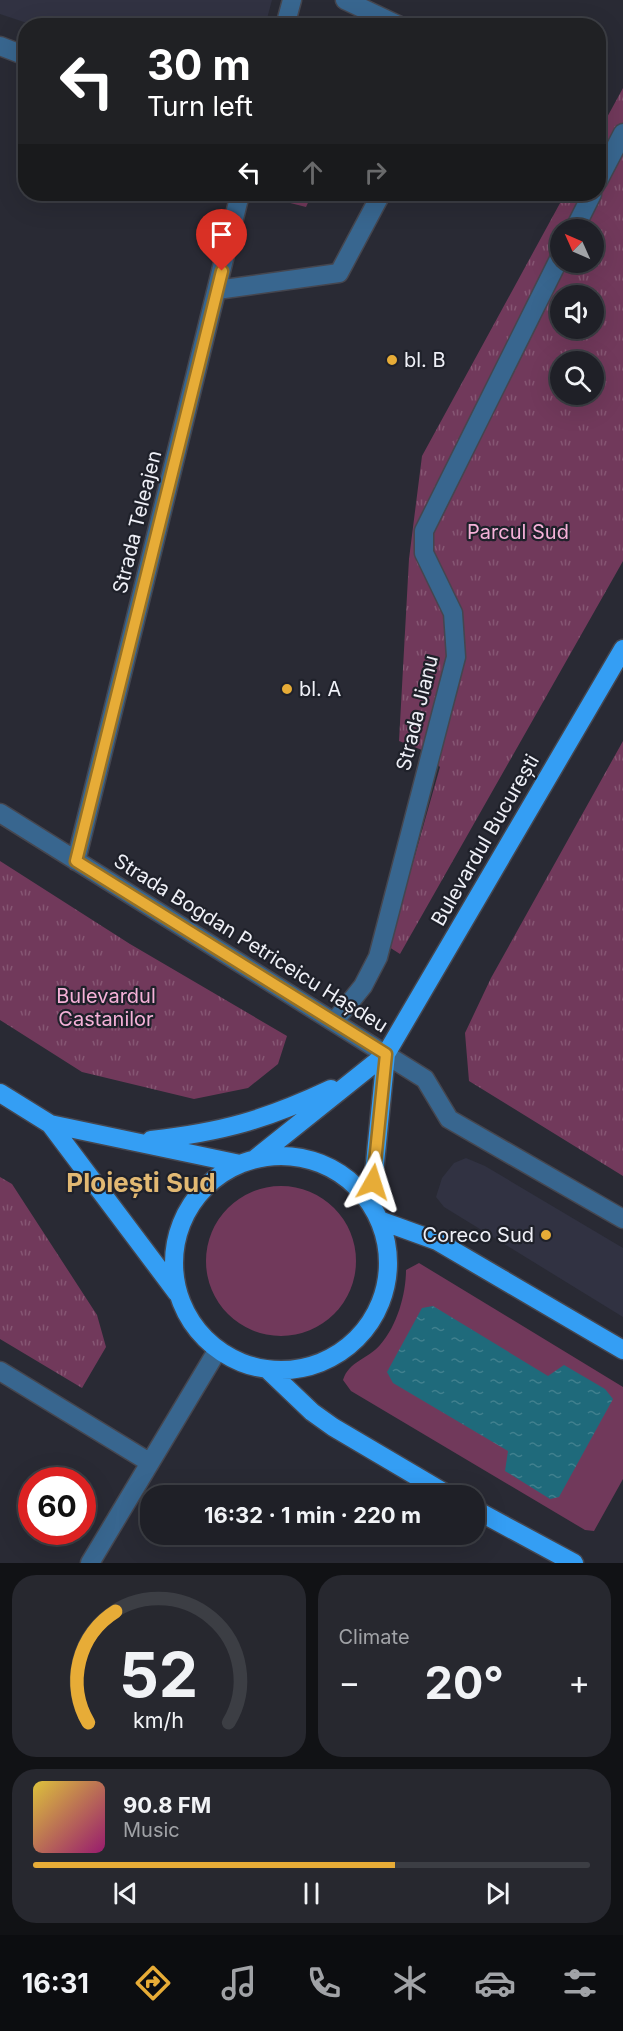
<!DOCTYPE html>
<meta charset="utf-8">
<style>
:root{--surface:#1f2027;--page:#27282f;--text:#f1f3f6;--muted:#a1a3a7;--line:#3c3e44;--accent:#e7ac37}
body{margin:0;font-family:Inter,sans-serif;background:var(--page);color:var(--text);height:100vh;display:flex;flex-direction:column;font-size:22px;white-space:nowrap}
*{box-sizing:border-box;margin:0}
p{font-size:20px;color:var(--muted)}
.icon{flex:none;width:33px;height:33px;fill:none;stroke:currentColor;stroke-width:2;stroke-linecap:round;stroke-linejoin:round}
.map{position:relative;height:1563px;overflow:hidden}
.side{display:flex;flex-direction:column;gap:12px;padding:12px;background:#111215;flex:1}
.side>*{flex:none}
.hud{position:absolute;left:18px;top:18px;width:588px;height:183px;border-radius:24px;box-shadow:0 6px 24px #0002,0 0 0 2px var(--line);background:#202124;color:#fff;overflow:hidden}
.needle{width:39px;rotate:315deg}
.buttons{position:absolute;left:550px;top:219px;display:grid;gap:12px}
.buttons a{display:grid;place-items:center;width:54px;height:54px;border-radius:50%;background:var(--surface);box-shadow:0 6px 24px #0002,0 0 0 2px var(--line);font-size:30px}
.speed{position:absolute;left:18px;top:1467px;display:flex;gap:12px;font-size:30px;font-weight:700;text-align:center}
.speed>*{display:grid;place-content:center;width:78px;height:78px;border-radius:50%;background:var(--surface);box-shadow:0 6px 24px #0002,0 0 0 2px var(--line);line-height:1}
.speed .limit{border:9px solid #d22;background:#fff;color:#111}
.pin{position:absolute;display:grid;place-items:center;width:51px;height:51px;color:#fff;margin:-62px -26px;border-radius:50% 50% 50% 0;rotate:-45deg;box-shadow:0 0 6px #0007}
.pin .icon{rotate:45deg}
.me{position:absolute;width:66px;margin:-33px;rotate:6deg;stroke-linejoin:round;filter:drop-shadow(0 0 4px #0008)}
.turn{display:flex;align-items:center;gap:21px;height:126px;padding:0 30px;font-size:27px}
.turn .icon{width:78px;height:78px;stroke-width:2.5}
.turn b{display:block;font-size:42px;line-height:51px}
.lanes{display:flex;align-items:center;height:57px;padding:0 30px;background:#0003;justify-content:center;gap:30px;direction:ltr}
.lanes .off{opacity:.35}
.big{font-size:45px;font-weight:700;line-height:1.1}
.side .widget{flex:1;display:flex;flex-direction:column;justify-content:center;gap:9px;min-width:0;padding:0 21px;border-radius:24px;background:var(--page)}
.side .dial{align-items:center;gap:0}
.dial svg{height:156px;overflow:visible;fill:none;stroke:var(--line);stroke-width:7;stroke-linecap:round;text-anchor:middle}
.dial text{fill:var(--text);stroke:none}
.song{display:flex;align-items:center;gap:18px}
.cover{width:72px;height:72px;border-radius:9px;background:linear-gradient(135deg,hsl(50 70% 55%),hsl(320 70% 35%))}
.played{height:6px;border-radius:3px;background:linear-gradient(90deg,var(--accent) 65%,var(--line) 65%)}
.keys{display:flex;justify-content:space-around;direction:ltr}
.heat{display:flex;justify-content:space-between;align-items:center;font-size:33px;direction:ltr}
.side .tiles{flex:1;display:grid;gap:12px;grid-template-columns:1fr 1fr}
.widget:last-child{grid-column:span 2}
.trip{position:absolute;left:140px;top:1485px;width:345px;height:60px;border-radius:24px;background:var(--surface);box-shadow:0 6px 24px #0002,0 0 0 2px var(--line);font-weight:700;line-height:60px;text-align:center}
.tabs{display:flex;height:96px;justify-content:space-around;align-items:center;background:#0c0d10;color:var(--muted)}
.tabs .icon{width:42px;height:42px}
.tabs .active{color:var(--accent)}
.tabs b{font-size:27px;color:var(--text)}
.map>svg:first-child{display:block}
.built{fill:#313242}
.grass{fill:#71395b}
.park{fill:url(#park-tufts);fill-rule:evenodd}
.water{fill:url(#water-ripples)}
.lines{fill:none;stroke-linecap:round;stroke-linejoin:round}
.minor-casing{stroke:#45464f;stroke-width:21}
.major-casing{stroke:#45464f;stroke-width:21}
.minor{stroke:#38668f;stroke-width:18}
.major{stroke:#349ef4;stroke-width:18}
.route-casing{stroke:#967024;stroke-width:15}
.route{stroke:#e7ac37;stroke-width:10}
.poi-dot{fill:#e7ac37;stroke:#1f212a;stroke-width:2}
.labels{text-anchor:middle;stroke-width:4.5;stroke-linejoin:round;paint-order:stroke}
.poi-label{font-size:20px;fill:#eff0f7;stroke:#1f212a;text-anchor:start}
.street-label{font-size:20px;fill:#eff0f7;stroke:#1f212a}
.park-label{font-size:20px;fill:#f5b1d8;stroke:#1f212a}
.district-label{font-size:26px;font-weight:bold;fill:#e2b973;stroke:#1f212a}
</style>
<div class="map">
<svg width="623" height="1563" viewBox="0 0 623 1563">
<defs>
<pattern id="park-tufts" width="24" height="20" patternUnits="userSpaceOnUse" patternTransform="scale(1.5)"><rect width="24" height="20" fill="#71395b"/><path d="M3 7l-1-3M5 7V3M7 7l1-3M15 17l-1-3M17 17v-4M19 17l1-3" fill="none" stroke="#865673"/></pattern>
<pattern id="water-ripples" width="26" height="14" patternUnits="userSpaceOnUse" patternTransform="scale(1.5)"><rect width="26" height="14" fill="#1f6a7b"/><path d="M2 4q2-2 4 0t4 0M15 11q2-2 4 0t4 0" fill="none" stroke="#40808e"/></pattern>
</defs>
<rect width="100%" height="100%" fill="#292a34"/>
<path class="built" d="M0 0H272L265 26 33 25 0 14Z
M466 1158 485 1166 623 1248V1317L444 1207 436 1197 442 1178 454 1163Z"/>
<path class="grass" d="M206 1261a75 75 0 1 1 150 0a75 75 0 1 1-150 0Z
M419 1263 623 1387V1479L594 1531 585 1530 351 1391 343 1380C349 1361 368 1359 380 1345 397 1326 406 1294 406 1270Z"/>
<path class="park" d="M623 88V561L400 954 389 947 440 767 422 750 399 741 409 559 422 456 565 194H598L599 132ZM561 230H594V262H561ZM561 296H594V328H561ZM561 362H594V394H561Z
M255 194H312L306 207Z
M623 741V1176L469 1081 465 1033 491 978Z
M0 861 130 944 287 1036 278 1064 248 1088 194 1099 82 1072 0 1020Z
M0 1177 12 1184 97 1315 106 1347 82 1388 0 1339Z"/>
<path class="water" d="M433 1306 548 1376 564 1365 605 1389 613 1399 559 1497 550 1499 505 1471 508 1451 393 1383 387 1372 422 1308Z"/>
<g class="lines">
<g class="minor-casing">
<path id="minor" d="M345 0 400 26
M285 26 292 0
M0 46 26 56
M598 181 623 133
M574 230 592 194
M217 290 339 273 381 194
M0 813 425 1079 449 1119 623 1219
M76 861 240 194
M334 1022 363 986 378 957 456 657 453 613 424 553V531L561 255
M0 1371 149 1462
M90 1563 217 1351"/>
</g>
<g class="major-casing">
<path id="major" d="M0 1093 50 1124 240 1164
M50 1124 177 1293
M151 1140C222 1132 265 1120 331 1089
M174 1263a107 107 0 1 1 214 0a107 107 0 1 1-214 0Z
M256 1158 386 1054 623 649
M371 1203 386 1054
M379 1220 437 1241 623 1350
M268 1370 312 1412 333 1427 450 1496
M474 1509 574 1563"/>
</g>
<use href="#minor" class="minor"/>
<use href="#major" class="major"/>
</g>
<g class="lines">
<g class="route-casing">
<path id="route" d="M222 271 76 861 386 1054 373 1182"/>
</g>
<use href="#route" class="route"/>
</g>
<g class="poi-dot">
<circle cx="392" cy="360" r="6"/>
<circle cx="287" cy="689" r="6"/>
<circle cx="546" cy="1235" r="6"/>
</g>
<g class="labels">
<g class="poi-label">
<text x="404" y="367">bl. B</text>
<text x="299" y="696">bl. A</text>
<text x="534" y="1242" text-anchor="end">Coreco Sud</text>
</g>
<g class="street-label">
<text transform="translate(137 522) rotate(-76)" y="7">Strada Teleajen</text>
<text transform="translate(417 713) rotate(-76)" y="7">Strada Jianu</text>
<text transform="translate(485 840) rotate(-60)" y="7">Bulevardul București</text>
<text transform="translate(251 943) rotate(32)" y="7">Strada Bogdan Petriceicu Hașdeu</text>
</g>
<g class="park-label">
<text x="518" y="539">Parcul Sud</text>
<text x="106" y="1003">Bulevardul<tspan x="106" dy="23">Castanilor</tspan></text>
</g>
<g class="district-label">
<text x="141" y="1192">Ploiești Sud</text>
</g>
</g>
</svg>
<div class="buttons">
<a><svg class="needle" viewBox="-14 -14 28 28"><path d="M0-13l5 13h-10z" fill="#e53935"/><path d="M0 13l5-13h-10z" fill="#a1a3a7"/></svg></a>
<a><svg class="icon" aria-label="sound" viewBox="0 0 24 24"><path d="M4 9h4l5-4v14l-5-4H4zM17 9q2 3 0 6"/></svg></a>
<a><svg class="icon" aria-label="search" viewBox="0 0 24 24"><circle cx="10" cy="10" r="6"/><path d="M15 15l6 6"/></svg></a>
</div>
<div class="speed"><div class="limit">60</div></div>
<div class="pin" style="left:222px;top:271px;background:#d93025"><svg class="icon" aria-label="arrive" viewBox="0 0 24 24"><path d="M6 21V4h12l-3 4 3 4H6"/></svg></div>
<svg class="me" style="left:373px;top:1182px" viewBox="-20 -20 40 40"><path d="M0-17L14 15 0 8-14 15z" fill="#e7ac37" stroke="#fff" stroke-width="4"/></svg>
<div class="trip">16:32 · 1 min · 220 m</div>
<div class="hud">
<div class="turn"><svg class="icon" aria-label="left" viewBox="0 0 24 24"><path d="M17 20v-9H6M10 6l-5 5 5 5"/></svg><div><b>30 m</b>Turn left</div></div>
<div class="lanes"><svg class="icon" aria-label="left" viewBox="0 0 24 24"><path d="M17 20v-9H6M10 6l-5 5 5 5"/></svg><svg class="icon off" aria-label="ahead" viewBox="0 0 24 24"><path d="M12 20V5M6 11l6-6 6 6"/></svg><svg class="icon off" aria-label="right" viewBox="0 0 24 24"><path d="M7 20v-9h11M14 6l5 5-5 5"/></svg></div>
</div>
</div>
<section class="side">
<div class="tiles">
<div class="widget dial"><svg viewBox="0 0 100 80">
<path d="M14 69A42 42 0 1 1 86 69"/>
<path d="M14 69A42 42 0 0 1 28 12" stroke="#e7ac37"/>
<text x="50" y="56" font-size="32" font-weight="700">52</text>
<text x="50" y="72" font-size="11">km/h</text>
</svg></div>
<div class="widget"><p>Climate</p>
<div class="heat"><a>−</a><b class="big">20°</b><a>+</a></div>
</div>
<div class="widget">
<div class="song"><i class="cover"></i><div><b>90.8 FM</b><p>Music</p></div></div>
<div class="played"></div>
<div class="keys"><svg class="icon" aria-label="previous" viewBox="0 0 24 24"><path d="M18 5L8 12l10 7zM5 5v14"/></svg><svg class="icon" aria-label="pause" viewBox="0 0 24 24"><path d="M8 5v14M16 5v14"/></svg><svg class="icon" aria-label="next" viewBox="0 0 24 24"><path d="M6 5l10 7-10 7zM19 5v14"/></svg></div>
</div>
</div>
</section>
<nav class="tabs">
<b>16:31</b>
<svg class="icon active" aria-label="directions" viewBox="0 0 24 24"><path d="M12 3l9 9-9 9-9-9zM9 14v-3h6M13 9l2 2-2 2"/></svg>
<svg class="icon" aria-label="music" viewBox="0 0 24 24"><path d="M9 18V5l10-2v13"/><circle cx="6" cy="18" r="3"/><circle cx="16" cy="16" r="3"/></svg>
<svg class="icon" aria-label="phone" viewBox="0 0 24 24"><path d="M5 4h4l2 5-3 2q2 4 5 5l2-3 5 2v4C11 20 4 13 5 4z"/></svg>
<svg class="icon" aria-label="climate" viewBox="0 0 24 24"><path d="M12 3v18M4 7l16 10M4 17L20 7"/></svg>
<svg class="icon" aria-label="car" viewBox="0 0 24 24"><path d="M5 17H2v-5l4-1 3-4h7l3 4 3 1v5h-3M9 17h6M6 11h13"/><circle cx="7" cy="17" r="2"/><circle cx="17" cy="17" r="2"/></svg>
<svg class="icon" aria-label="filters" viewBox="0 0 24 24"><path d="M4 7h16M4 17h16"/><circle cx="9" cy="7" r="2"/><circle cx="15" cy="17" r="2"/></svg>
</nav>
